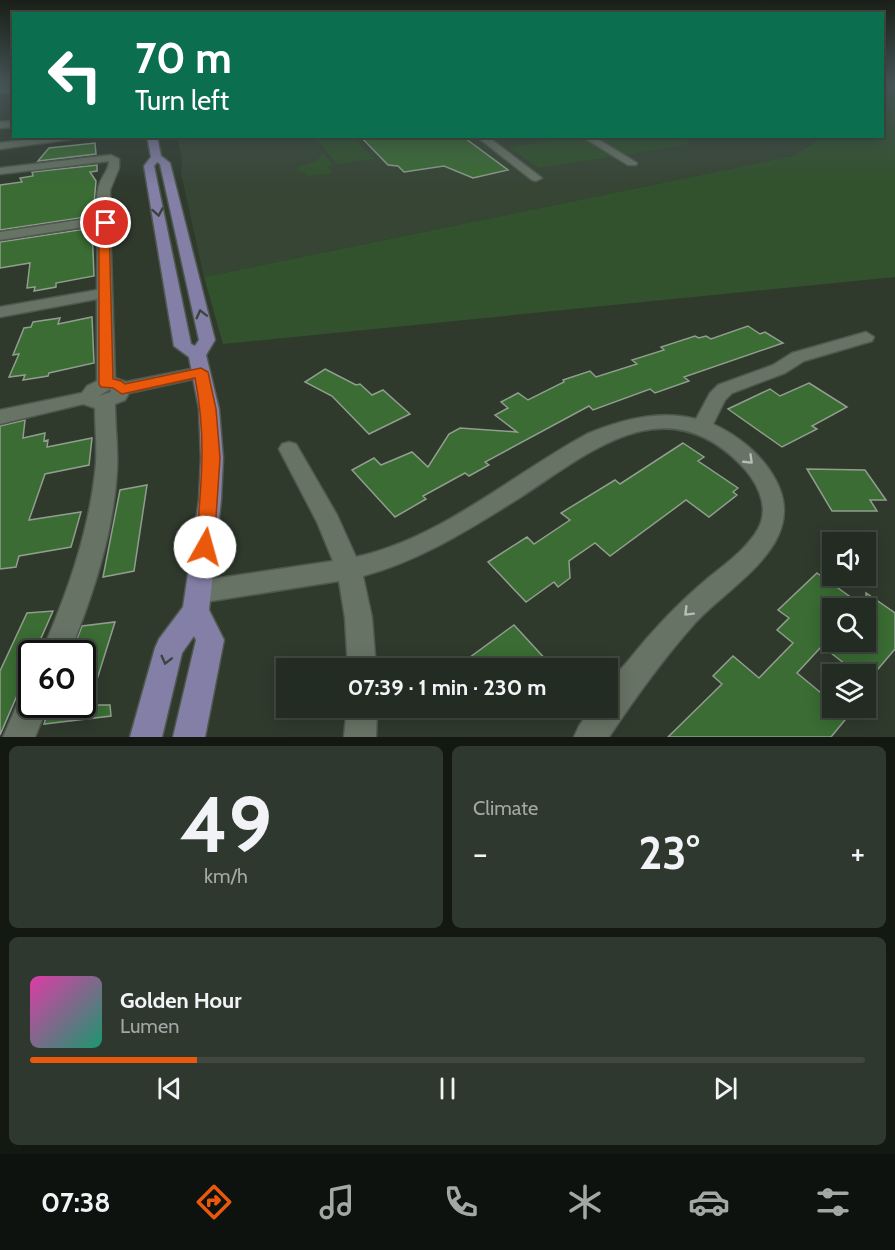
<!DOCTYPE html>
<meta charset="utf-8">
<style>
:root{--surface:#232c22;--page:#2f382f;--text:#f1f3f6;--muted:#a3a7a5;--line:#404840;--accent:#ea580c}
body{margin:0;font-family:Cabin,sans-serif;background:var(--page);color:var(--text);height:100vh;display:flex;flex-direction:column;font-size:22px;white-space:nowrap}
*{box-sizing:border-box;margin:0}
p{font-size:20px;color:var(--muted)}
.icon{flex:none;width:33px;height:33px;fill:none;stroke:currentColor;stroke-width:2;stroke-linecap:round;stroke-linejoin:round}
.map{position:relative;height:737px;overflow:hidden}
.side{display:flex;flex-direction:column;gap:9px;padding:9px;background:#131813;flex:1}
.side>*{flex:none}
.hud{position:absolute;left:12px;top:12px;width:872px;height:126px;border-radius:0px;box-shadow:0 3px 15px #0003,0 0 0 2px var(--line);background:#0b6e4f;color:#fff;overflow:hidden}
.fabs{position:absolute;left:822px;top:532px;display:grid;gap:12px}
.fabs a{display:grid;place-items:center;width:54px;height:54px;border-radius:0px;background:var(--surface);box-shadow:0 3px 15px #0003,0 0 0 2px var(--line);font-size:30px}
.speed{position:absolute;left:18px;top:640px;display:flex;gap:12px;font-size:30px;font-weight:700;text-align:center}
.speed>*{display:grid;place-content:center;width:78px;height:78px;border-radius:50%;background:var(--surface);box-shadow:0 3px 15px #0003,0 0 0 2px var(--line);line-height:1}
.speed .limit{border:3px solid #111;border-radius:9px;background:#fff;color:#111}
.pin{position:absolute;display:grid;place-items:center;width:51px;height:51px;color:#fff;margin:-26px;border:3px solid #fff;border-radius:50%;box-shadow:0 2px 6px #0007}
.me{position:absolute;width:66px;margin:-33px;rotate:7deg;stroke-linejoin:round;filter:drop-shadow(0 0 4px #0008)}
.turn{display:flex;align-items:center;gap:21px;height:126px;padding:0 24px;font-size:27px}
.turn .icon{width:78px;height:78px;stroke-width:2.5}
.turn b{display:block;font-size:42px;line-height:51px}
.big{font-size:45px;font-weight:700;line-height:1.1}
.side .tile{flex:1;display:flex;flex-direction:column;justify-content:center;gap:9px;min-width:0;padding:0 21px;border-radius:9px;background:var(--page)}
.side .dial{align-items:center;gap:0}
.dial b{font-size:78px;line-height:1}
.song{display:flex;align-items:center;gap:18px}
.cover{width:72px;height:72px;border-radius:9px;background:linear-gradient(135deg,hsl(320 70% 55%),hsl(160 70% 35%))}
.played{height:6px;border-radius:3px;background:linear-gradient(90deg,var(--accent) 20%,var(--line) 20%)}
.keys{display:flex;justify-content:space-around;direction:ltr}
.heat{display:flex;justify-content:space-between;align-items:center;font-size:33px;direction:ltr}
.side .tiles{flex:1;display:grid;gap:9px;grid-template-columns:1fr 1fr}
.tile:last-child{grid-column:span 2}
.trip{position:absolute;left:276px;top:658px;width:342px;height:60px;border-radius:0px;background:var(--surface);box-shadow:0 3px 15px #0003,0 0 0 2px var(--line);font-weight:700;line-height:60px;text-align:center}
.tabs{display:flex;height:96px;justify-content:space-around;align-items:center;background:#0e120e;color:var(--muted)}
.tabs .icon{width:42px;height:42px}
.tabs .active{color:var(--accent)}
.tabs b{font-size:27px;color:var(--text)}
.map>svg:first-child{display:block}
.built{fill:#364534}
.green{fill:#31522c}
.building{fill:#3a6c33;stroke:#919d8f;stroke-width:1.5;fill-rule:evenodd}
.lines{fill:none;stroke-linecap:round;stroke-linejoin:round}
.minor-casing{stroke:#4f584e;stroke-width:3}
.major-casing{stroke:#4f584e;stroke-width:3}
.minor{fill:#677365;fill-rule:evenodd}
.major{fill:#837fa6;fill-rule:evenodd}
.oneway{stroke:#3c443f}
.oneway2{stroke:#b6beb4}
.route{fill:#ea580c;stroke:#983908;stroke-width:1.5}
</style>
<div class="map">
<svg width="895" height="737" viewBox="0 0 895 737">
<rect width="100%" height="100%" fill="#2f3a2d"/>
<path class="built" d="M177 137H822L793 156 204 277 181 173 182 160Z"/>
<path class="green" d="M882 83H895V277L223 344 204 277 793 156 822 137 882 136Z
M317 137H354L375 159 337 164 316 139Z
M580 137 616 156 539 168 508 147Z
M590 137H676L692 144 624 155Z
M323 153 333 165 328 166 332 173 308 176 296 168 317 161Z"/>
<path class="building" d="M360 136H462L508 170 473 178 444 166 404 172 398 166 388 165Z
M95 143 96 154 38 161 49 148Z
M97 165V171L90 172 96 181 93 216 0 230V185L22 182 20 178 33 176 32 172Z
M92 228 94 276 56 283V287L34 291 35 287 27 288 30 263 0 268V242Z
M92 317 94 363 49 373 48 376 23 380 25 375 9 377 19 354 13 355 24 328 31 327 33 322 60 318 58 324Z
M748 326 760 334 765 332 783 343 684 377 689 381 655 393 650 389 593 410 589 406 485 462 489 465 469 476 465 473 423 496 426 499 395 517 352 470 374 458 381 465 412 452 428 467 449 434 460 428 517 432 495 415 508 408 501 402 518 393 528 400 564 382 563 380 590 371 596 377 637 364 632 360 664 350 661 347 695 336 699 338 706 336 711 339Z
M325 369 356 385 360 384 372 395 383 390 410 414 369 434 332 396 305 382Z
M809 383 847 407 812 426 817 429 782 447 728 409 770 389 780 396Z
M25 420 23 438 45 433 44 441 48 440 47 447 92 438 89 465 45 474 29 520 81 512 71 547 19 556 16 567 0 569V426Z
M683 443 704 457 698 461 738 488 733 492 737 495 709 517 686 500 610 556 595 543 569 561 570 578 558 587 554 582 526 602 488 562 527 537 534 544 570 520 561 513 615 480 620 484Z
M807 469 865 470 886 500H870L877 511H832Z
M147 485 134 571 103 577 120 490Z
M817 573 866 608V593L895 613V649L867 682 866 675H859L822 646 797 673 832 702V708H840L849 715 831 737H668L722 684 713 676 733 656 759 678 793 643 777 630 789 618 778 610ZM832 609H866V642H832Z
M53 611 34 654H32V661L0 735V671L27 613Z
M115 622 89 705H110L111 716 44 724 50 705H82V654H71L82 626Z
M514 625 548 662 539 669H478L469 658Z"/>
<g class="lines">
<g class="minor-casing">
<path id="minor" d="M0 89H14V93H0Z
M14 121V127L0 128V122Z
M58 136H93L0 149V143Z
M476 136H487L542 178 536 181 532 180Z
M581 136H593L637 163 636 165H628Z
M111 155 119 159V168L110 190V216L104 220 98 216C97 205 96 195 99 185 102 176 109 170 109 161L0 174V168Z
M92 218 97 219 98 222 97 225 0 240V232Z
M104 220 110 224 115 378 126 382 201 367 207 368 210 372 207 376 129 393 125 400 115 404C115 426 118 447 117 469 114 532 93 595 69 654H41C66 596 88 536 95 473 98 451 95 429 95 408L83 404 0 424V410L82 393 87 386 97 381V299L0 317V307L97 290 98 224ZM110 389 111 392 99 396Z
M866 332 874 337 872 341 804 361 785 373 732 393 725 400 713 424C737 435 761 454 774 477 812 542 732 583 695 623 663 659 635 698 609 737H574L579 726 592 708H608C608 701 606 691 609 686 613 677 622 668 628 661 652 631 677 604 707 579 724 565 747 549 758 529 771 506 756 480 740 464 661 384 585 457 513 502 465 532 418 561 363 576L372 618 376 669H348L345 618 339 581 199 603 190 600 186 592 190 584 199 581 333 561 317 522 279 449 282 444 289 442 296 444 337 515 356 557C442 538 511 475 587 434 620 420 659 409 696 419L710 393 718 385 773 365 792 353Z
M32 691V705H48L35 737H3L22 694Z
M347 708H377L376 737H344Z"/>
</g>
<g class="major-casing">
<path id="major" d="M147 136H157L161 156 170 163 215 340 206 355 219 409 223 458 221 500 209 610 224 640 205 737H173L196 640 194 636 182 653 162 737H130L155 648 159 639 183 607 199 500 201 458 199 409 189 357 174 346 144 166 151 157ZM157 162 160 164 199 340 195 346 191 344 154 166Z"/>
</g>
<use href="#minor" class="minor"/>
<use href="#major" class="major"/>
</g>
<defs><path id="oneway-chevron" d="M-2-3.5L2.5 0L-2 3.5" fill="none" stroke-width="1.6" stroke-linecap="round" stroke-linejoin="round" transform="scale(1.5)"/></defs>
<g class="oneway">
<use href="#oneway-chevron" transform="translate(158 212) rotate(80)"/>
<use href="#oneway-chevron" transform="translate(201 314) rotate(-104)"/>
<use href="#oneway-chevron" transform="translate(166 660) rotate(104)"/>
</g>
<g class="oneway2">
<use href="#oneway-chevron" transform="translate(749 460) rotate(44)"/>
<use href="#oneway-chevron" transform="translate(688 612) rotate(135)"/>
</g>
<linearGradient id="sky" x2="0" y2="1"><stop stop-color="#1a2019"/><stop offset="0.45" stop-color="#475557"/><stop offset="1" stop-color="#475557" stop-opacity="0"/></linearGradient>
<rect width="895" height="186" fill="url(#sky)"/>
<path class="route" d="M106 220 111 223 109 226 113 379 121 381 125 384 201 368 208 372 216 409 220 458 214 547 211 553 205 555 198 553 196 547C201 486 207 439 195 378L122 394 113 388 101 387 99 384V224Z"/>
</svg>
<div class="fabs">
<a><svg class="icon" aria-label="sound" viewBox="0 0 24 24"><path d="M4 9h4l5-4v14l-5-4H4zM17 9q2 3 0 6"/></svg></a>
<a><svg class="icon" aria-label="search" viewBox="0 0 24 24"><circle cx="10" cy="10" r="6"/><path d="M15 15l6 6"/></svg></a>
<a><svg class="icon" aria-label="layers" viewBox="0 0 24 24"><path d="M12 4l9 5-9 5-9-5zM3 14l9 5 9-5"/></svg></a>
</div>
<div class="speed"><div class="limit">60</div></div>
<div class="pin" style="left:106px;top:223px;background:#d93025"><svg class="icon" aria-label="arrive" viewBox="0 0 24 24"><path d="M6 21V4h12l-3 4 3 4H6"/></svg></div>
<svg class="me" style="left:205px;top:547px" viewBox="-20 -20 40 40"><circle r="19" fill="#fff"/><path d="M0-13L10 11 0 6-10 11z" fill="#ea580c"/></svg>
<div class="trip">07:39 · 1 min · 230 m</div>
<div class="hud">
<div class="turn"><svg class="icon" aria-label="left" viewBox="0 0 24 24"><path d="M17 20v-9H6M10 6l-5 5 5 5"/></svg><div><b>70 m</b>Turn left</div></div>
</div>
</div>
<section class="side">
<div class="tiles">
<div class="tile dial"><b>49</b><p>km/h</p></div>
<div class="tile"><p>Climate</p>
<div class="heat"><a>−</a><b class="big">23°</b><a>+</a></div>
</div>
<div class="tile">
<div class="song"><i class="cover"></i><div><b>Golden Hour</b><p>Lumen</p></div></div>
<div class="played"></div>
<div class="keys"><svg class="icon" aria-label="previous" viewBox="0 0 24 24"><path d="M18 5L8 12l10 7zM5 5v14"/></svg><svg class="icon" aria-label="pause" viewBox="0 0 24 24"><path d="M8 5v14M16 5v14"/></svg><svg class="icon" aria-label="next" viewBox="0 0 24 24"><path d="M6 5l10 7-10 7zM19 5v14"/></svg></div>
</div>
</div>
</section>
<nav class="tabs">
<b>07:38</b>
<svg class="icon active" aria-label="directions" viewBox="0 0 24 24"><path d="M12 3l9 9-9 9-9-9zM9 14v-3h6M13 9l2 2-2 2"/></svg>
<svg class="icon" aria-label="music" viewBox="0 0 24 24"><path d="M9 18V5l10-2v13"/><circle cx="6" cy="18" r="3"/><circle cx="16" cy="16" r="3"/></svg>
<svg class="icon" aria-label="phone" viewBox="0 0 24 24"><path d="M5 4h4l2 5-3 2q2 4 5 5l2-3 5 2v4C11 20 4 13 5 4z"/></svg>
<svg class="icon" aria-label="climate" viewBox="0 0 24 24"><path d="M12 3v18M4 7l16 10M4 17L20 7"/></svg>
<svg class="icon" aria-label="car" viewBox="0 0 24 24"><path d="M5 17H2v-5l4-1 3-4h7l3 4 3 1v5h-3M9 17h6M6 11h13"/><circle cx="7" cy="17" r="2"/><circle cx="17" cy="17" r="2"/></svg>
<svg class="icon" aria-label="filters" viewBox="0 0 24 24"><path d="M4 7h16M4 17h16"/><circle cx="9" cy="7" r="2"/><circle cx="15" cy="17" r="2"/></svg>
</nav>
